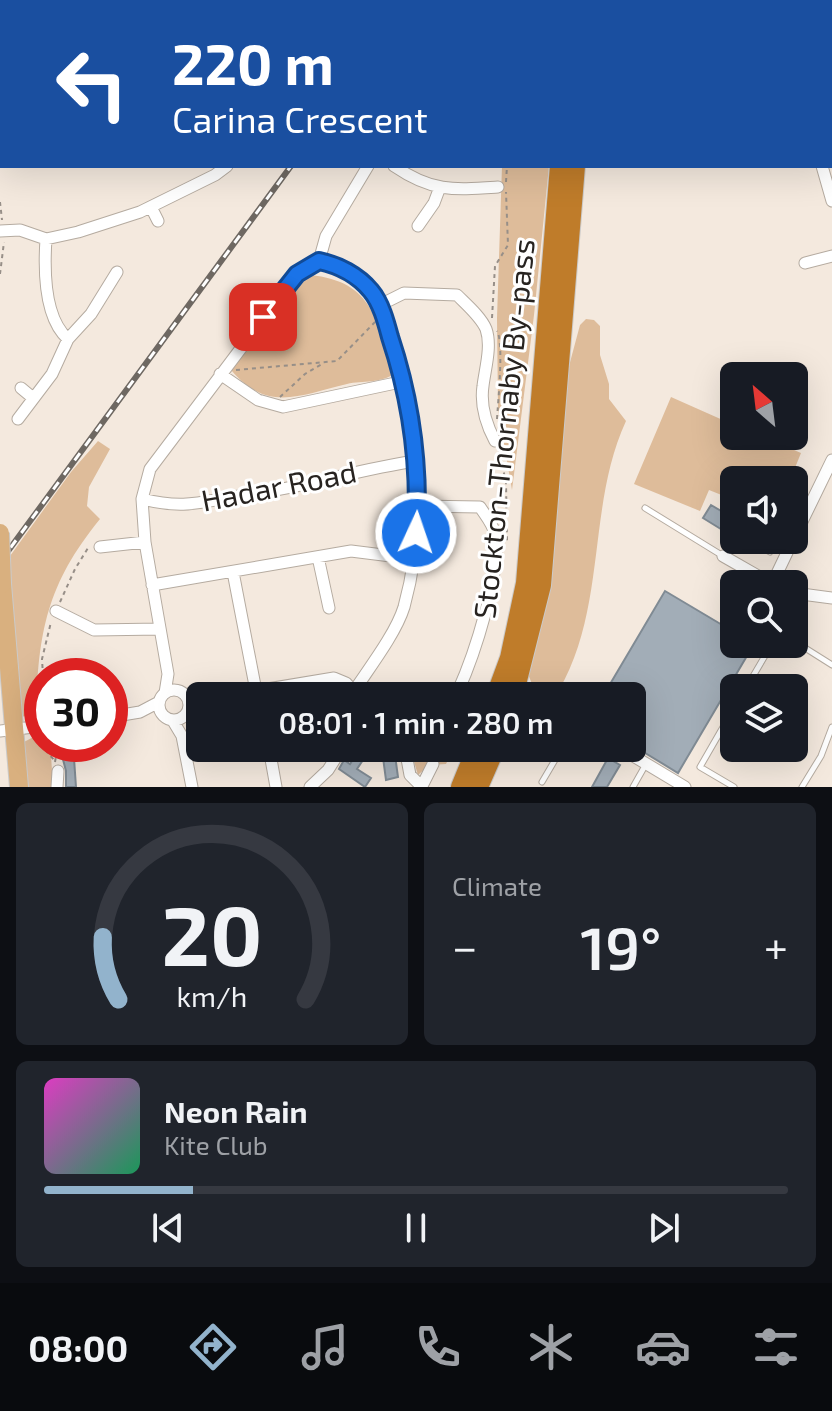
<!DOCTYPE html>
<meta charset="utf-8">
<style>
:root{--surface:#171b24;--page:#20242c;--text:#f1f3f6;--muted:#9ea1a6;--line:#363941;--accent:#92b3cc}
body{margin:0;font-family:"Exo 2",sans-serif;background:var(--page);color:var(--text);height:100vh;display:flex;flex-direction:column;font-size:30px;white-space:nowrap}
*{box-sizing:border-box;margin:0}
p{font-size:26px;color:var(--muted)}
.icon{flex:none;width:44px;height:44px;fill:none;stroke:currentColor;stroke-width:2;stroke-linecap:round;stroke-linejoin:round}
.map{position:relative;height:787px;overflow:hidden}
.drawer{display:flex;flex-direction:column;gap:16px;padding:16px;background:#0d0f14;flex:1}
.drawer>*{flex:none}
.guide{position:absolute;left:0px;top:0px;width:832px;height:168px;box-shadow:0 8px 32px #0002;background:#1a4fa0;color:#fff;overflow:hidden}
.needle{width:52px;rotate:332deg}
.buttons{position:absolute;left:720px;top:362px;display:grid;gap:16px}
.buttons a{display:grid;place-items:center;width:88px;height:88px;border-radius:12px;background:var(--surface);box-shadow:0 8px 32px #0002;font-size:40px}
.speed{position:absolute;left:24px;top:658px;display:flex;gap:16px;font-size:40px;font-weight:700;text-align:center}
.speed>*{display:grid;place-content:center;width:104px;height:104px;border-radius:50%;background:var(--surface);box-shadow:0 8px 32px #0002;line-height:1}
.speed .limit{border:12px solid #d22;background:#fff;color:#111}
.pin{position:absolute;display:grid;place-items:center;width:68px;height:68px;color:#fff;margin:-34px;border-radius:16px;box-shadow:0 4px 12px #0006}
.me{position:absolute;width:88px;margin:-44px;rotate:3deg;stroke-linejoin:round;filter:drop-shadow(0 0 6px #0008)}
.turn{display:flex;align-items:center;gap:28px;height:168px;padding:0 40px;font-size:36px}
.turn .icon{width:104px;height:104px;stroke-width:2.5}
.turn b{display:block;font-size:56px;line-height:68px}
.big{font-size:60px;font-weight:600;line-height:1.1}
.drawer .card{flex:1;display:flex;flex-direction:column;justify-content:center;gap:12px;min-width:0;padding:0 28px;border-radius:12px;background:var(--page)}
.drawer .dial{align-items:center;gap:0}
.dial svg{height:208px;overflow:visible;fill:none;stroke:var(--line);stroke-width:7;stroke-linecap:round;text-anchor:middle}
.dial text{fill:var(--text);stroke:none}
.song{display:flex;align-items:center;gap:24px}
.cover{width:96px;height:96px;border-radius:12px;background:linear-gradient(135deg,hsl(310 70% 55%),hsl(150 70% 35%))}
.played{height:8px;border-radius:4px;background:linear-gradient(90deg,var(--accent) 20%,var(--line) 20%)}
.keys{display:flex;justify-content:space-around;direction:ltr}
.heat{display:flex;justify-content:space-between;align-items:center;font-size:44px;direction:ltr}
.drawer .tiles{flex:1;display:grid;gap:16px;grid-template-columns:1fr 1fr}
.card:last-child{grid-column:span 2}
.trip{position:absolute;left:186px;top:682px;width:460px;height:80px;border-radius:12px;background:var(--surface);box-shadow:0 8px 32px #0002;font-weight:600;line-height:80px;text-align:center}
.tab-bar{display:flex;height:128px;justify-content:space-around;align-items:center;background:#090b0e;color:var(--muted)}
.tab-bar .icon{width:56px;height:56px}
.tab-bar .on{color:var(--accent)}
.tab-bar b{font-size:36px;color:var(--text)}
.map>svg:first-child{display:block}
.green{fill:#debc9a}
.building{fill:#a2adb7;stroke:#808b94;stroke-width:2}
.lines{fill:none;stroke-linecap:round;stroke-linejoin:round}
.lane-casing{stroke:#b5aba0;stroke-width:7}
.street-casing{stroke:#b5aba0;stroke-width:13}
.primary-casing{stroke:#cbcac9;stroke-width:20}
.highway-casing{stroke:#cbcac9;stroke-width:22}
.path{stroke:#978f88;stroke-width:2;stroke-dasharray:4 4;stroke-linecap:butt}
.lane{stroke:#fff;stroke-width:5}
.street{stroke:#fff;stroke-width:11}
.primary{stroke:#d9b07f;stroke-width:18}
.highway{stroke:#bf7c2a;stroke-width:20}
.rail-casing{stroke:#6e6862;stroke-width:6}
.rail{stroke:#fff;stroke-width:3;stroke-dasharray:9;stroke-linecap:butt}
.primary-bridge-casing{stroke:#cbcac9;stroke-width:20;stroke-linecap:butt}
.primary-bridge{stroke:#d9b07f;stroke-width:18}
.route-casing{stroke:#114b97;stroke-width:20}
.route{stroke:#1a73e8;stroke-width:14}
.labels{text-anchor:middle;stroke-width:6;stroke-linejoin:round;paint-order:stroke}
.street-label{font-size:30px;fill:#272320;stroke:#fff}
</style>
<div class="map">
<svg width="832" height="787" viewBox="0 0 832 787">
<rect width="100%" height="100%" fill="#f4e9de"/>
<path class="green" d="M50 0H353L49 2Z
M502 166H549L534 315 512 490 498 409 497 318Z
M297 274C370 277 374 311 395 373 381 384 363 380 347 384 297 396 265 414 227 365Z
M586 319 594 320 600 326V355L609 384V399L626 421C587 505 607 607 559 690H546L532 684 528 674 543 617 554 545 569 366 580 325Z
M671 397 734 425V436H762L801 453 790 480H734V500L709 490 700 511 634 484Z
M98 441 110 449 89 487 87 506 100 519C47 584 38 632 36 714L21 717 16 710 10 556 71 472Z
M39 734 42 744 51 755 53 787H26L24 742Z
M410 748H454L446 764 429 765 418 775Z"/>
<path class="building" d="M711 505 733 518 724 531 703 518Z
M665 591 734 632V644H754L678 773 632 745V696H603Z
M59 744H73L76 787H66V771Z
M361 748H371L357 769 371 778 365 787 339 769 344 760 350 764Z
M394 748 398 777 386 780 382 750Z
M608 758 620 765 607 787H592Z"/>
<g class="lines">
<g class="lane-casing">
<path id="lane" d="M0 119H2
M645 508 723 556 734 538
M749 540 770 552
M794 609 801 597
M794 641 832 665
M746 688 772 644
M734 708 700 767 734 787
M542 782 562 748
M633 787 646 764
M802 787 821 756 832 727"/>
</g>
<g class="street-casing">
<path id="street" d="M485 2 486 0
M665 2V0
M720 2V0
M394 166C432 192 453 190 498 187
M822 166 832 201
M151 207 158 221
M418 226 434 203 440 187
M0 231 20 230 46 239 78 232 140 212 215 175 227 166
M46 239C44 269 44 318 68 339
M319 261C339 265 356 275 370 291 382 304 387 325 392 341 419 426 428 520 404 607 396 633 370 667 354 691
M319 261 326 236 368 166
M805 263 832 256
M378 306 404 293 457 295C467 305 481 317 486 329 492 346 485 369 483 386 480 406 486 424 495 441
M220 374 258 400 283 407 405 381
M21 388 33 398
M18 419 52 374 68 339 91 314 117 272
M142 499C187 510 202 501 246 495 303 488 358 469 416 461
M418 506 480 507C485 515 493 524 495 534 502 571 474 656 458 691
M794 538 832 460
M100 547 145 542
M723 556 772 584
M318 557 329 608
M233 572 257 696
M772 584 793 540
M152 585 351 551 415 559
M794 593 832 598
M56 611 94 630 160 629
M159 705a15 15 0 1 1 30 0a15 15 0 1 1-30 0Z
M165 693 168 674 145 542 142 499 150 469 297 274 319 261
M225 696 334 678 346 683 357 695
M110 717 140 712 159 702
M173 721 182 736 192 787
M0 731 42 726
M269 748 276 787
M405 748 410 775 422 787
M620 748 685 787
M422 786 433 764
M57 787 58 771
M310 787 328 770 342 748"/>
</g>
<g class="primary-casing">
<path id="primary" d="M2 584 19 787"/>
</g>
<g class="highway-casing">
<path id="highway" d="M575 2 576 0
M590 2V0
M496 696 510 658 526 583 560 166
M513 696 541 585 575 166
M461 787 477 748
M478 787 495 748"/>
</g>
<path class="path" d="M511 2V0
M506 182 507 166
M0 202 2 220
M0 274 4 242
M492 318 495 266 508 245 506 192
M236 370 337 361 376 321
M280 397 305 374 322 364
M497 419C498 402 504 342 497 331
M499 449 506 483 507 541
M60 602 75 569 88 548
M43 676 42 659 51 622
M42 714V688
M35 738 54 760
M442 748 443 763
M55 762 58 744"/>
<use href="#lane" class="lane"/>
<use href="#street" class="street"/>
<use href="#primary" class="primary"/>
<use href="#highway" class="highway"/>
<g class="rail-casing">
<path id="rail" d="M398 2 399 0
M0 562 291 166"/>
</g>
<use href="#rail" class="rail"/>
<g class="primary-bridge-casing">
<path id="primary-bridge" d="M0 533 2 584"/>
</g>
<use href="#primary-bridge" class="primary-bridge"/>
</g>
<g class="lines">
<g class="route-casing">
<path id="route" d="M263 317 297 274 319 261C338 265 358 275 371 291 381 303 386 322 390 337 411 400 420 466 416 533"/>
</g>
<use href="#route" class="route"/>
</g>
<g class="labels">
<g class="street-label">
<text transform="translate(505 429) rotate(-84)" y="10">Stockton-Thornaby By-pass</text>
<text transform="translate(279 487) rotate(-11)" y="10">Hadar Road</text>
</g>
</g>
</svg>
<div class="buttons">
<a><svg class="needle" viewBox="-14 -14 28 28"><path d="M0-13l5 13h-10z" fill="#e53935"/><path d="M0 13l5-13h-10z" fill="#9ea1a6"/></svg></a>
<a><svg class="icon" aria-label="sound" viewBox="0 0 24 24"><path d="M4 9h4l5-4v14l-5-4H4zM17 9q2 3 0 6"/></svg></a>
<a><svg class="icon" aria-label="search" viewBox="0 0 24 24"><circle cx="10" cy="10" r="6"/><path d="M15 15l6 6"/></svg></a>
<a><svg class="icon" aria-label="layers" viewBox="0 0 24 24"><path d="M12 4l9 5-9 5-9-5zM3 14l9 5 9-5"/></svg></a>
</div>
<div class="speed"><div class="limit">30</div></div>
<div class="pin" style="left:263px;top:317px;background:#d93025"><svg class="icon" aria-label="arrive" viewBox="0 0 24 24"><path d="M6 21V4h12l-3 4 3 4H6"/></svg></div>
<svg class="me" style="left:416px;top:533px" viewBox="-20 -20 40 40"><circle r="17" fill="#1a73e8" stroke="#fff" stroke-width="3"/><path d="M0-11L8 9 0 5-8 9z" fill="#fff"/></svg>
<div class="trip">08:01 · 1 min · 280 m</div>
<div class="guide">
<div class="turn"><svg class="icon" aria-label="left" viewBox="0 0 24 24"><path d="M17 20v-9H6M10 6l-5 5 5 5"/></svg><div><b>220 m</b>Carina Crescent</div></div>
</div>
</div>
<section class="drawer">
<div class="tiles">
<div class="card dial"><svg viewBox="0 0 100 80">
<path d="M14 69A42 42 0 1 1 86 69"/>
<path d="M14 69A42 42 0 0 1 8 45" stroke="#92b3cc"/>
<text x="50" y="56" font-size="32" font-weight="700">20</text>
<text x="50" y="72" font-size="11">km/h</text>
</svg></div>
<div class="card"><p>Climate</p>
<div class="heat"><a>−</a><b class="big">19°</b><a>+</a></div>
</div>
<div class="card">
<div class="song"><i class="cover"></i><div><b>Neon Rain</b><p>Kite Club</p></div></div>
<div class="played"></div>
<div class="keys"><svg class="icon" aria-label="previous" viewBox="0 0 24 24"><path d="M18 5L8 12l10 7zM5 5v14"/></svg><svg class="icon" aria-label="pause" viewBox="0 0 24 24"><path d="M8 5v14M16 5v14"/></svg><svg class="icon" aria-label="next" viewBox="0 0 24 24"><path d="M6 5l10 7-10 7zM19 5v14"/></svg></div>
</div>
</div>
</section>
<nav class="tab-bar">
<b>08:00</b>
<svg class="icon on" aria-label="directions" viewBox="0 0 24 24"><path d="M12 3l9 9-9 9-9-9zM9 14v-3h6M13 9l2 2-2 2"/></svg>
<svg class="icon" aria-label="music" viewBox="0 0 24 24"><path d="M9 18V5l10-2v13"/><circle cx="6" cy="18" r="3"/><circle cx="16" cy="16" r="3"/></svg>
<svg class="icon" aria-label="phone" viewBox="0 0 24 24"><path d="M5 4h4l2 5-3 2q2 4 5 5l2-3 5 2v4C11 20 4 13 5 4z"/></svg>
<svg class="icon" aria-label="climate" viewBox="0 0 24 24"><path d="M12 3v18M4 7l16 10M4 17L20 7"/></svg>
<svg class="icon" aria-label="car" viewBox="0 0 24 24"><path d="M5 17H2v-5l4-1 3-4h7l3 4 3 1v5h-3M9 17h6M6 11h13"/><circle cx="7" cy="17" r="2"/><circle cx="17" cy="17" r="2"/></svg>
<svg class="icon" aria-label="filters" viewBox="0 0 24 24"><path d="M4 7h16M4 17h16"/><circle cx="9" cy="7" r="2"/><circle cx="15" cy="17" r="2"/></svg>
</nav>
